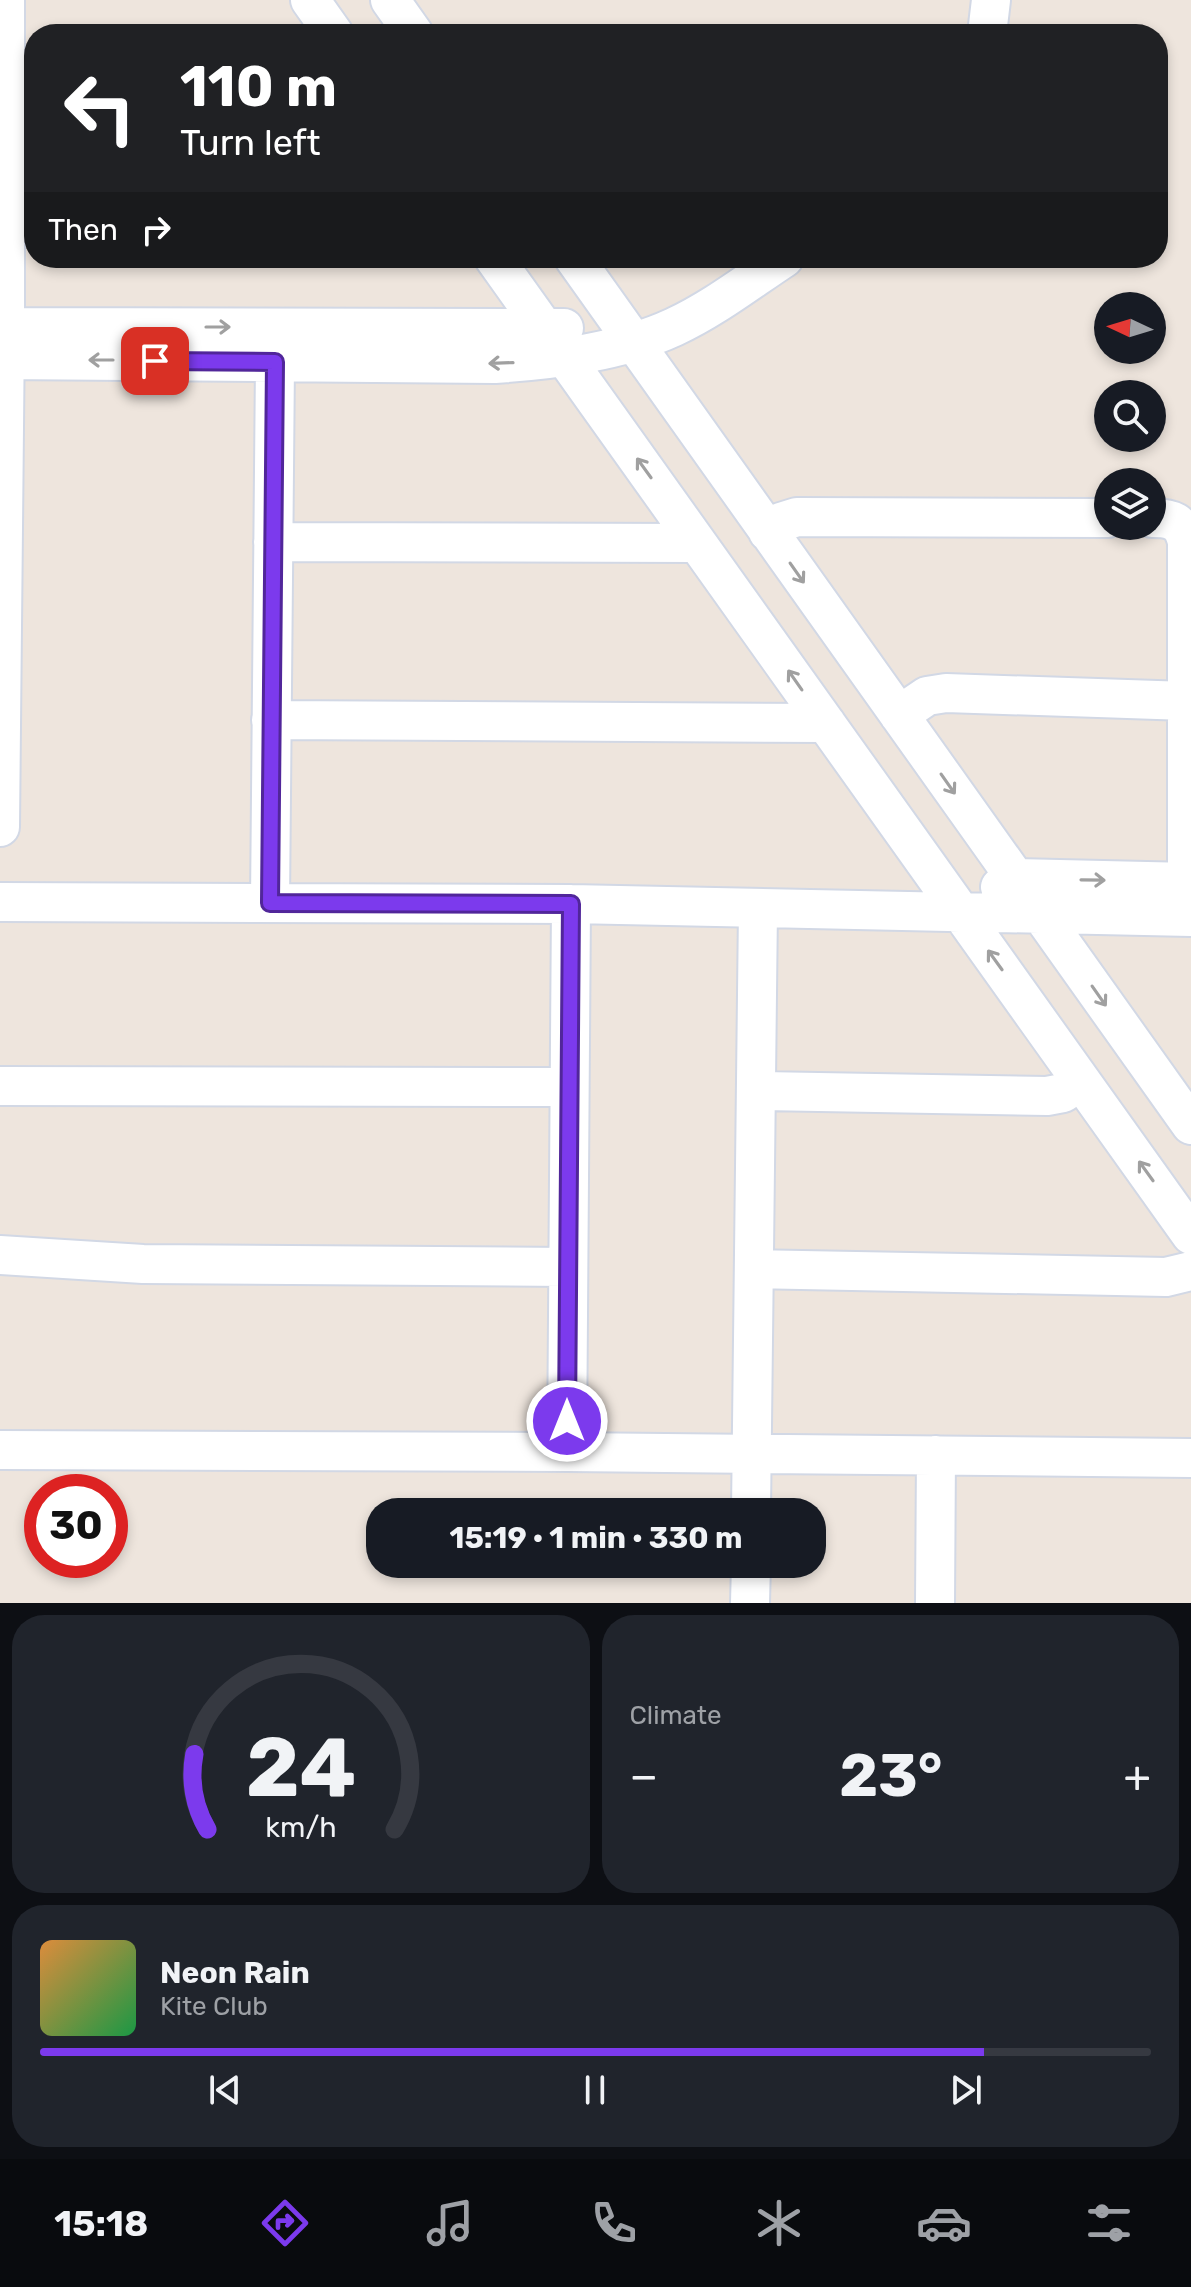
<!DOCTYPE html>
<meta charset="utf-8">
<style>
:root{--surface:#171b24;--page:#20242c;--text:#f1f3f6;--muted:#9ea1a6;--line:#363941;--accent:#7c3aed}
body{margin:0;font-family:Rubik,sans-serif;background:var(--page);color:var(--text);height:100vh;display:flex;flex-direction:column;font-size:30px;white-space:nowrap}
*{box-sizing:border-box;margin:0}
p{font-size:26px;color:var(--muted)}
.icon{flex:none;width:44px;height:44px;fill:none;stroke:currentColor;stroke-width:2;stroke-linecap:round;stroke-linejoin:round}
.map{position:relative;height:1603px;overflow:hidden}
.sheet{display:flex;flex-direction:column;gap:12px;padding:12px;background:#0d0f14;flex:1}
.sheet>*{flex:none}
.top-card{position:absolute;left:24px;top:24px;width:1144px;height:244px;border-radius:32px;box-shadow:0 4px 12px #0003;background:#202124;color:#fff;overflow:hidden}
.needle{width:52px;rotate:274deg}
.buttons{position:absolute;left:1094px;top:292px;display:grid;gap:16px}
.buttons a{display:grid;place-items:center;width:72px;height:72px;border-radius:50%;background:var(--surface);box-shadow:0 4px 12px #0003;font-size:40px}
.speed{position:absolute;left:24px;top:1474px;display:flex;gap:16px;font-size:40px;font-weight:700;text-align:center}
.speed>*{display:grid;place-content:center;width:104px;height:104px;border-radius:50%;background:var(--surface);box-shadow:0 4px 12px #0003;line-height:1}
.speed .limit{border:12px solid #d22;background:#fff;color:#111}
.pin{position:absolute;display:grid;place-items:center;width:68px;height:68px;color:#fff;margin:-34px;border-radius:16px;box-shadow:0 4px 12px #0006}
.me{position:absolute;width:88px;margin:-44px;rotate:0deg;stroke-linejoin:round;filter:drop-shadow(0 0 6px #0008)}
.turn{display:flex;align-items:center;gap:28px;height:168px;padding:0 24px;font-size:36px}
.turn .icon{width:104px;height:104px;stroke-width:2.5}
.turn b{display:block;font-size:56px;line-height:68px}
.then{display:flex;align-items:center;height:76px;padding:0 24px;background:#0003;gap:16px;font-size:30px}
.big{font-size:60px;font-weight:700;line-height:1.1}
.sheet .tile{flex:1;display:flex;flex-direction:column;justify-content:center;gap:12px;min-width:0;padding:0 28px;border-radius:32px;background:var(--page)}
.sheet .dial{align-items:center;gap:0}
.dial svg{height:208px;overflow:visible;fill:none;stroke:var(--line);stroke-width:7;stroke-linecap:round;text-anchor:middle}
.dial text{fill:var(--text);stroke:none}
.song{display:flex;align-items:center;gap:24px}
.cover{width:96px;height:96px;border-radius:12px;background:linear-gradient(135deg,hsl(30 70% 55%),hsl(140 70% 35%))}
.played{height:8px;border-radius:4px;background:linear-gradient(90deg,var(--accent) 85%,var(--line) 85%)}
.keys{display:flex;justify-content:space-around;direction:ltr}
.heat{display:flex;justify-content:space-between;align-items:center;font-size:44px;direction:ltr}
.sheet .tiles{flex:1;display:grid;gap:12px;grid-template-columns:1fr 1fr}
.tile:last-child{grid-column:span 2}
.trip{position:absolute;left:366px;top:1498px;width:460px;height:80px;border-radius:32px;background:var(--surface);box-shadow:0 4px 12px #0003;font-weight:700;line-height:80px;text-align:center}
.tab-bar{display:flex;height:128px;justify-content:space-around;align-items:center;background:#090b0e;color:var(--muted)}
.tab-bar .icon{width:56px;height:56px}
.tab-bar .on{color:var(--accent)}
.tab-bar b{font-size:36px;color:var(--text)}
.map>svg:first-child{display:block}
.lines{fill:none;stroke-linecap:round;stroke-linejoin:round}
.minor-casing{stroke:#d2d8e5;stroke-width:42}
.minor{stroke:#fff;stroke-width:38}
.oneway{stroke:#a0a0a0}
.route-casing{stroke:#51269a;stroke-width:20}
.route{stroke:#7c3aed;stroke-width:14}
</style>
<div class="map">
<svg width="1191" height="1603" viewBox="0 0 1191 1603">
<rect width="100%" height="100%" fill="#eee5dd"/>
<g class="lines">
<g class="minor-casing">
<path id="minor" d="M310 0 334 34
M390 0 414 34
M987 34 991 0
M494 258 1191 1235
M574 258 1191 1125
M0 327 564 328
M0 360 495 364C554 360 620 352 674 327 713 309 749 281 784 258
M1152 518C1172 518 1182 521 1187 542V882
M768 532 781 522 797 517 1108 518
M273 542 697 543
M899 715 927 696 946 693 1187 701
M271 720 826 723
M0 827 5 328V0
M1000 887 1015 878 1191 882
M0 902 571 904 1191 917
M270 903 275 362
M0 1086 569 1087
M756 1091 1047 1096 1063 1093 1081 1081
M0 1255 143 1264 568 1267
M754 1269 1166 1277 1191 1271
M0 1450 567 1452 1191 1458
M567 1452 571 904
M751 1512 758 908
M750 1603 751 1564
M935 1603 936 1455"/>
</g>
<use href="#minor" class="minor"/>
</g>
<defs><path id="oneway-shaft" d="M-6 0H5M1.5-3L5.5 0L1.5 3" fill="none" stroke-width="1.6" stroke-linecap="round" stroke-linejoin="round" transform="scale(2)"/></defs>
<g class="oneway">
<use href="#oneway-shaft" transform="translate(218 327)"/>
<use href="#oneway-shaft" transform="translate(101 360) rotate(-180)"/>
<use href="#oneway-shaft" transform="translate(501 363) rotate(178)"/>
<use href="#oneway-shaft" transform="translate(644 468) rotate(-126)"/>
<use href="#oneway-shaft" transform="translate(797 573) rotate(55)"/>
<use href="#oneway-shaft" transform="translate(795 680) rotate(-125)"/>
<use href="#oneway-shaft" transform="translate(948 784) rotate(55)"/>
<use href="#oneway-shaft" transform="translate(1093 880) rotate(1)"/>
<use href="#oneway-shaft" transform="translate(995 960) rotate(-126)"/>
<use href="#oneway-shaft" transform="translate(1099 996) rotate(55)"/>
<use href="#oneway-shaft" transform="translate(1146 1171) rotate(-126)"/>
</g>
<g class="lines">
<g class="route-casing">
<path id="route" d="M155 361 275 362 270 903 571 904 567 1421"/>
</g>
<use href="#route" class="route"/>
</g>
</svg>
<div class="buttons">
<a><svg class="needle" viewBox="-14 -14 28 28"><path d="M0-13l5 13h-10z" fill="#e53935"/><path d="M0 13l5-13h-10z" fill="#9ea1a6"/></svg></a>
<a><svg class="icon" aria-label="search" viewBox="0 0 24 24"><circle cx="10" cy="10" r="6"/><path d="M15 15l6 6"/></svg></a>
<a><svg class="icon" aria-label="layers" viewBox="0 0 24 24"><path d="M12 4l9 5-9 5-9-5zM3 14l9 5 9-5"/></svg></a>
</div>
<div class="speed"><div class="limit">30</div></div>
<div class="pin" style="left:155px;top:361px;background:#d93025"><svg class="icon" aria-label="arrive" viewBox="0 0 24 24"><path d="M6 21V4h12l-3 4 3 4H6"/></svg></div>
<svg class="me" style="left:567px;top:1421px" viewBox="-20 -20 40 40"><circle r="17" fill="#7c3aed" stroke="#fff" stroke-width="3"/><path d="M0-11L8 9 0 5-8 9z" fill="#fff"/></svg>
<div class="trip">15:19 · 1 min · 330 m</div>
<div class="top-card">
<div class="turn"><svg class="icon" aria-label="left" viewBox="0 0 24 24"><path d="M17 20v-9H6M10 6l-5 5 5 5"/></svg><div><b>110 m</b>Turn left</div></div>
<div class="then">Then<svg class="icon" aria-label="right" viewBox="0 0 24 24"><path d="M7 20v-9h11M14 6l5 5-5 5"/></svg></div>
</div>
</div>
<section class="sheet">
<div class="tiles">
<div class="tile dial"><svg viewBox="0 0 100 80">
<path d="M14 69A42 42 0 1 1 86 69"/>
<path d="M14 69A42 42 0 0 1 9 40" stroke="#7c3aed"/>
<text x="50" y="56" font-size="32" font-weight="700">24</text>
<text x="50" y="72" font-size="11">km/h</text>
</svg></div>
<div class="tile"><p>Climate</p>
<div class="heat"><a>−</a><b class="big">23°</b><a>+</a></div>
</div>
<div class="tile">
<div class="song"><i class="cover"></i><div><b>Neon Rain</b><p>Kite Club</p></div></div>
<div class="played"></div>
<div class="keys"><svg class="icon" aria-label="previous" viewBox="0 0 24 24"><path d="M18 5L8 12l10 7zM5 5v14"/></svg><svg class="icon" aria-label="pause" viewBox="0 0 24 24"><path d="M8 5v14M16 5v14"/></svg><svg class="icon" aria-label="next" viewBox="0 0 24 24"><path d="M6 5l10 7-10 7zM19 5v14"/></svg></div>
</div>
</div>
</section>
<nav class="tab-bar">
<b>15:18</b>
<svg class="icon on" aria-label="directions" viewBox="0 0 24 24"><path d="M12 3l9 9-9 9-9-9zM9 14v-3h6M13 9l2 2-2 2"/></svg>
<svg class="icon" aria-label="music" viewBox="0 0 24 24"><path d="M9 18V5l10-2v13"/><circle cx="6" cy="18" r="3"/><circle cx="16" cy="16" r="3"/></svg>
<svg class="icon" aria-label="phone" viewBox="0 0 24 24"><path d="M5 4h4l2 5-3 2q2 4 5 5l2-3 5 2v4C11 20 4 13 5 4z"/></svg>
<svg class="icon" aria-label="climate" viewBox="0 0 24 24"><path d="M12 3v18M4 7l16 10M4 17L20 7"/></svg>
<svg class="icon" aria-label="car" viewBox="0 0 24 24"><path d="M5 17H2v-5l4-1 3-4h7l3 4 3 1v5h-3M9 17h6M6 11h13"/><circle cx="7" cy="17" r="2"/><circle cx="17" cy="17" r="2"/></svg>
<svg class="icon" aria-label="filters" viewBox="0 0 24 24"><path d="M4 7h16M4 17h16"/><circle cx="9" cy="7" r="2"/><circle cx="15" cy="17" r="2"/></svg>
</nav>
